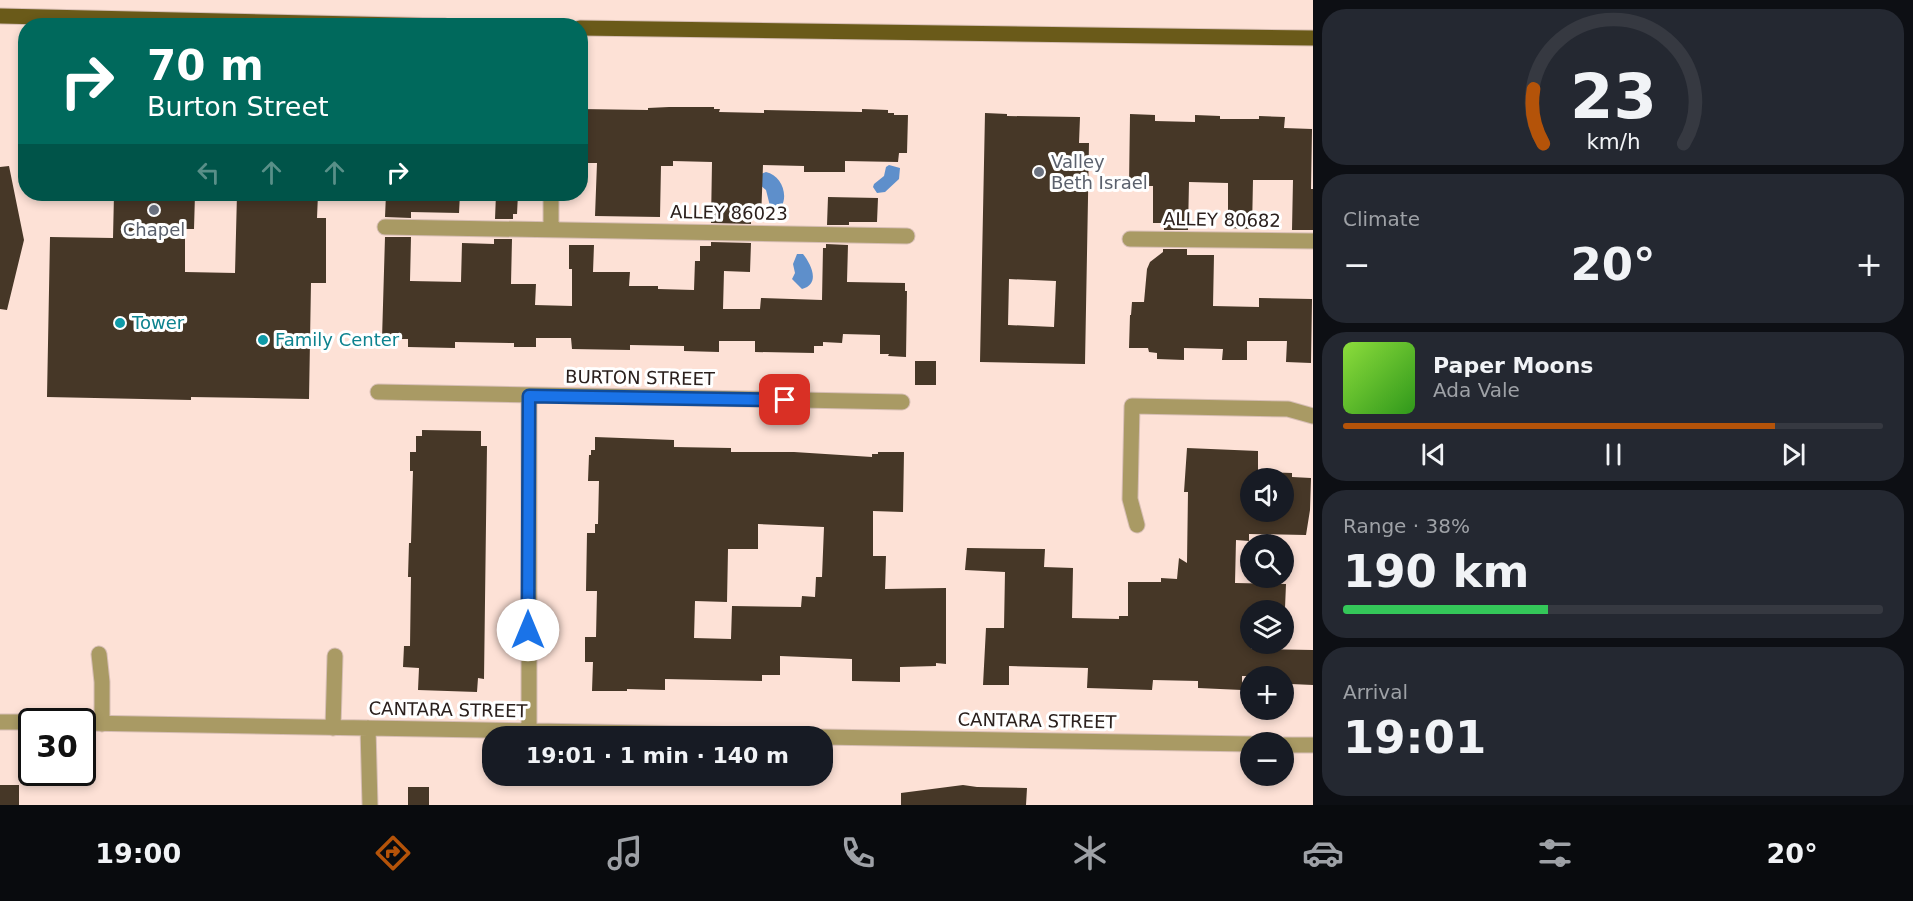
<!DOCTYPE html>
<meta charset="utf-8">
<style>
:root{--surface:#171b24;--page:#242831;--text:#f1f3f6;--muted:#9ea1a6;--line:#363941;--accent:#b45309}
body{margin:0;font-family:"DejaVu Sans",sans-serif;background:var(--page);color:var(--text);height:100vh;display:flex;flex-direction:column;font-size:22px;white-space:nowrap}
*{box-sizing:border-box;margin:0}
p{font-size:20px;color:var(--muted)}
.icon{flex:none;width:33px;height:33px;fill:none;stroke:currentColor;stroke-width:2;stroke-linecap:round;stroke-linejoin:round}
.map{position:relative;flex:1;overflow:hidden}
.drawer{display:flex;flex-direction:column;gap:9px;padding:9px;background:#0d0f14;width:600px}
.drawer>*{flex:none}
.banner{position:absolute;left:18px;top:18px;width:570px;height:183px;border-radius:24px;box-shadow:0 3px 9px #0003;background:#00695c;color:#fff;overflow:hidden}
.controls{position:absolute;left:1240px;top:468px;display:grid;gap:12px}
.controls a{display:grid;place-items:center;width:54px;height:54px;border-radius:50%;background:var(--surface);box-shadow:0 3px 9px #0003;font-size:30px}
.speed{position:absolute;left:18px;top:708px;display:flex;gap:12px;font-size:30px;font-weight:700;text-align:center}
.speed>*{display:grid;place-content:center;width:78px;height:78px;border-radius:50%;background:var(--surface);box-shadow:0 3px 9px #0003;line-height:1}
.speed .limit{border:3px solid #111;border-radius:9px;background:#fff;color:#111}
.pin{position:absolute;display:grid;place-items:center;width:51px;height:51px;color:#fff;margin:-26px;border-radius:12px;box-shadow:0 3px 9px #0006}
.me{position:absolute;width:66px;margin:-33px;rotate:0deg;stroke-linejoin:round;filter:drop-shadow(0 0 4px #0008)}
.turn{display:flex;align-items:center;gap:21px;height:126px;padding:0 30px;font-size:27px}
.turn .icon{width:78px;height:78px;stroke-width:2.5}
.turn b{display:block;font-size:42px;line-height:51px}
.lanes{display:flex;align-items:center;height:57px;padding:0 30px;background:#0003;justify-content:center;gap:30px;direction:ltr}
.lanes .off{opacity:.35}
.big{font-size:45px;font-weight:600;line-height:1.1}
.drawer .card{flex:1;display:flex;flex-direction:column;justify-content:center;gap:9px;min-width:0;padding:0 21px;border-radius:24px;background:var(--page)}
.drawer .dial{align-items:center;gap:0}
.dial svg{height:156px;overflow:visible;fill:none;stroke:var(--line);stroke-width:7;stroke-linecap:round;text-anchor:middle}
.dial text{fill:var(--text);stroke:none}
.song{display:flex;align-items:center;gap:18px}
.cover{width:72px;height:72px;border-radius:9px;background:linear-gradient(135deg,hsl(90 70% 55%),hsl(110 70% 35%))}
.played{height:6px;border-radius:3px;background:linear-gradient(90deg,var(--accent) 80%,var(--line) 80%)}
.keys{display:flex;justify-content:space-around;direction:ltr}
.heat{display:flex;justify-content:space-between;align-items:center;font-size:33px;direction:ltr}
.charge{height:9px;border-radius:4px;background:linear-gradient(90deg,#34c759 38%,var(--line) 0)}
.trip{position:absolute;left:482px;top:726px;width:351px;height:60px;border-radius:24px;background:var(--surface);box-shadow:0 3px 9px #0003;font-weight:600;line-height:60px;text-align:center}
.tab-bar{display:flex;height:96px;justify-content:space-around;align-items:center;background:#090b0e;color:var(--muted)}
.tab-bar .icon{width:42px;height:42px}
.tab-bar .on{color:var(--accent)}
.tab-bar b{font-size:27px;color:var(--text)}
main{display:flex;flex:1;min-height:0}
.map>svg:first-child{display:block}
.water{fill:#5e8fcb}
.building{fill:#463727;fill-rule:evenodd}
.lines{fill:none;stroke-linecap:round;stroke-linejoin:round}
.minor-casing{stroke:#d7beb5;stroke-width:17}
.major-casing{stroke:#d7beb5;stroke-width:17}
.minor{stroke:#a99a64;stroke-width:15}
.major{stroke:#6a5a19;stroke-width:15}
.route-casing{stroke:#114b97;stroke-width:15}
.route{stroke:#1a73e8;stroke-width:10}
.worship-dot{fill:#6b7280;stroke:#fff;stroke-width:2}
.culture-dot{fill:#0f9aa8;stroke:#fff;stroke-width:2}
.labels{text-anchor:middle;stroke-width:6;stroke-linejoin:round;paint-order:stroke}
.worship-label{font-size:18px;fill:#5b616d;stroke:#fff;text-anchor:start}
.street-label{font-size:18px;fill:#2b201d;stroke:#fff}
.culture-label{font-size:18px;fill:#0d838f;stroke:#fff;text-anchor:start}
</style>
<main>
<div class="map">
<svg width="1313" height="805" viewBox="0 0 1313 805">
<rect width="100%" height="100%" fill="#fde1d6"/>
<path class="water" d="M889 165 900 168 899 179 885 192 877 193 873 187 874 184 884 176 886 167Z
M766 172C781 175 789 195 781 207L775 208 770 206 766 190 760 185 761 174Z
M797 254H803C811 264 821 284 802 289L792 279 795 273 793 264Z"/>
<path class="building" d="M669 107H714V109H720L719 112 764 113V110L862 112V109L888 110V113H894V115H908L907 153H899L898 162 845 161V172H804V166L763 165 761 220 751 219V224L711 223 712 162 673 161V166H661L660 217 595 216 597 163H580V109L648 110V108Z
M985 113 1007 114V116L1080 117 1079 143H1089L1085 364 980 362ZM1009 279 1056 281 1054 327 1008 325Z
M1130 114 1155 115V121L1195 122V115L1220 116V119H1259V116L1285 117 1284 128 1312 129 1311 189H1313V230H1292L1293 180H1253L1252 229 1228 228V183L1189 182 1188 230H1164V223H1153V186H1129Z
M9 166 24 240 7 310 0 309V167Z
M114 194H195L194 229H185V272L235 273 237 194H318L317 218H326V283H311L309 399 191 397V400L47 397 50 237 113 238Z
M386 194H460L459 213 411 212V218L385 217Z
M496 194H518L517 214H513V219H495Z
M828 197 878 198 877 222H849V225H827Z
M385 237H411L410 281 461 282 462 243 494 244V239H512L511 284H536L535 305 572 306V269H569V245H594L593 272H630L629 286H658V289L694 290 695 261H700V246H711V242L751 243 750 272 724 271 723 309H760L761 298 822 300 823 248H826V244L848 245 847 282 905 283V291H907L906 357 888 356 889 354H880V335L843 334 842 343 823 342V346H814V353L755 352V341H719V352L684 351V346L630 345V350L572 349 571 338H536V347H514V343L455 342V348L408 347V339H382Z
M1163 249H1187V255H1214L1213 306 1259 307V298L1312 299 1311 363 1286 362 1287 341H1247V360H1222L1223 349 1184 348V360L1157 359V353L1149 352 1148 348H1129L1130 315H1131L1132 302H1144L1147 269 1150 262 1163 252Z
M915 361H936V385H915Z
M422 430 481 431V446H487L484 679 478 678 477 692 418 690 419 668 403 667 404 646H410L411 577H408L409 543H411L413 471H410V452H416V436H422Z
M595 437 674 440V447L731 448V452H794L872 457V454H878V452H904L903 512 873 511V556H886L885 589 946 588V664L936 663V666L900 667V682L852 681V659L780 656V675H762V681L665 679V690L627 689V691H592L593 662H585V637H596L597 591H586L587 533H595V524H598L599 481H588L589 455H591V450H595ZM758 524 824 527 822 577H816L815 597 802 596 801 607 732 606 731 639 694 638 695 601 727 602 728 549H758Z
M1187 448 1258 451V472L1292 473V477L1311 478 1310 510 1306 535 1249 534V541L1236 540 1235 583 1286 584 1285 608H1259V610H1251V649L1313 650V685L1291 684V681H1284V676H1242V690L1198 688V681L1153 680 1152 690 1087 688 1088 668 1009 666V685H983L986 628H1004L1005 572 965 570 967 548 1045 549 1044 567 1073 568 1072 618 1119 619V616H1128V582H1161V578L1177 579 1179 558 1187 563 1188 492H1184ZM1251 478H1284V512H1251Z
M0 785H19V805H0Z
M963 785 977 787 1027 788 1026 805H901V793Z
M408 787H429V805H408Z"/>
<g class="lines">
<g class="minor-casing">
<path id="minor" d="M385 227 907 236
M551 230V194
M1130 239 1313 241
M378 392 902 402
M1137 525 1130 499 1132 406 1288 409 1313 416
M99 654 102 682V724
M0 722H32
M82 723 813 736
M333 728 335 656
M368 728 370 805
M529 732V396
M822 737 1251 744
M1284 745H1313"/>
</g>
<g class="major-casing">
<path id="major" d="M0 16 445 26
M580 28 1313 38"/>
</g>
<use href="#minor" class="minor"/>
<use href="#major" class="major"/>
</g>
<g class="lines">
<g class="route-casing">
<path id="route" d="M528 630 529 396 785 400"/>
</g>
<use href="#route" class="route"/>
</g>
<g class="worship-dot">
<circle cx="1039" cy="172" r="6"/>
<circle cx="154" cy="210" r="6"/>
</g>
<g class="culture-dot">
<circle cx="120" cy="323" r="6"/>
<circle cx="263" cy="340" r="6"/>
</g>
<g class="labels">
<g class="worship-label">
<text x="1051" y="168">Valley<tspan x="1051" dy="21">Beth Israel</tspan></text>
<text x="154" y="236" text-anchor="middle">Chapel</text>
</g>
<g class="street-label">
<text transform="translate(729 213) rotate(1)" y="6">ALLEY 86023</text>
<text transform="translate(1222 220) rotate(1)" y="6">ALLEY 80682</text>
<text transform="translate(640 378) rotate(1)" y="6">BURTON STREET</text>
<text transform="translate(448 710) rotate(1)" y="6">CANTARA STREET</text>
<text transform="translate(1037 721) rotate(1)" y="6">CANTARA STREET</text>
</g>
<g class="culture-label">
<text x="132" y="329">Tower</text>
<text x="275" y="346">Family Center</text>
</g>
</g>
</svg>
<div class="controls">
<a><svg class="icon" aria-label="sound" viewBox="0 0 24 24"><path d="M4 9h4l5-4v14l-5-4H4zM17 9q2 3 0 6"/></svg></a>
<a><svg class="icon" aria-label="search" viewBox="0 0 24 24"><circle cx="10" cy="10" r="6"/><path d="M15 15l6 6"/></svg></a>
<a><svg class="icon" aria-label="layers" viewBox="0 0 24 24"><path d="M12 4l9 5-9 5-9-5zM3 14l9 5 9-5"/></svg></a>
<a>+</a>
<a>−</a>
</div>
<div class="speed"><div class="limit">30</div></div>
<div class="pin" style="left:785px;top:400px;background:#d93025"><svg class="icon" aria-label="arrive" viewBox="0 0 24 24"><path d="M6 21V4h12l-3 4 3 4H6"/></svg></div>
<svg class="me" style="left:528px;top:630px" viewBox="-20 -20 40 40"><circle r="19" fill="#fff"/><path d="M0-13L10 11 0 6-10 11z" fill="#1a73e8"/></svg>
<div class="trip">19:01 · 1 min · 140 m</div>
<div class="banner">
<div class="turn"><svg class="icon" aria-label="right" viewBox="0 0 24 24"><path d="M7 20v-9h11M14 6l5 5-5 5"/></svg><div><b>70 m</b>Burton Street</div></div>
<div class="lanes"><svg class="icon off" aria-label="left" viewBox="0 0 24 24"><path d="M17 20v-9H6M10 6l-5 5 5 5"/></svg><svg class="icon off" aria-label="ahead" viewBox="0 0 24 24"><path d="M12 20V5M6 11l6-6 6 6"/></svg><svg class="icon off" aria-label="ahead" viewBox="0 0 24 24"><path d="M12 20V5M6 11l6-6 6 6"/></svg><svg class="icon" aria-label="right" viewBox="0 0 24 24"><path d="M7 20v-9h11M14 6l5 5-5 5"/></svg></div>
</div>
</div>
<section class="drawer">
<div class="card dial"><svg viewBox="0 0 100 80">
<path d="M14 69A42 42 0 1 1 86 69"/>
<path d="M14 69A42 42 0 0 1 9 41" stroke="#b45309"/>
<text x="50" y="56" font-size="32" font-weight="700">23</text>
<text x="50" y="72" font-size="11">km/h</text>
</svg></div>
<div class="card"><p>Climate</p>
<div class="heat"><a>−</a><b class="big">20°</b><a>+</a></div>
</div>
<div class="card">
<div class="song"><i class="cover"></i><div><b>Paper Moons</b><p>Ada Vale</p></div></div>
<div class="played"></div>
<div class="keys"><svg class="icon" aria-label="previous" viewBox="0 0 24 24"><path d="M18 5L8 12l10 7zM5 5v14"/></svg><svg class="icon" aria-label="pause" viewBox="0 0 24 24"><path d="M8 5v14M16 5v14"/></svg><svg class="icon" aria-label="next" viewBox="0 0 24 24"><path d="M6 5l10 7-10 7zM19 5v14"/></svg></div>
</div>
<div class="card"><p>Range · 38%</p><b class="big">190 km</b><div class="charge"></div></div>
<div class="card"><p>Arrival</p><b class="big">19:01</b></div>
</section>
</main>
<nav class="tab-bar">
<b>19:00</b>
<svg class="icon on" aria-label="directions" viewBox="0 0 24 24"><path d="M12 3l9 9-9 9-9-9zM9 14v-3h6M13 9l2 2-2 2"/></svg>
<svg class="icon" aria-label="music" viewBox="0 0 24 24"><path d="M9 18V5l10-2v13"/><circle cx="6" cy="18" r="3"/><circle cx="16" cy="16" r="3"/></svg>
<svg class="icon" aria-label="phone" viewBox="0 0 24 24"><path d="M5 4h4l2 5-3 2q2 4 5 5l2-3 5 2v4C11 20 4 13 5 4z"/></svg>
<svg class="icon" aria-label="climate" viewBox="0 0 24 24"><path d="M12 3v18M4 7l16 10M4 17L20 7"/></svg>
<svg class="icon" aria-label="car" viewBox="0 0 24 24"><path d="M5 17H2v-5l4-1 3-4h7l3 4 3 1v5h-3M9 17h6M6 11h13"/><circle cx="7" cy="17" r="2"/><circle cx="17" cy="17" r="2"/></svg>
<svg class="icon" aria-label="filters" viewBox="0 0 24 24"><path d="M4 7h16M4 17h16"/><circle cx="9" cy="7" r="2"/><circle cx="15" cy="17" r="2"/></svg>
<b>20°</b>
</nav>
